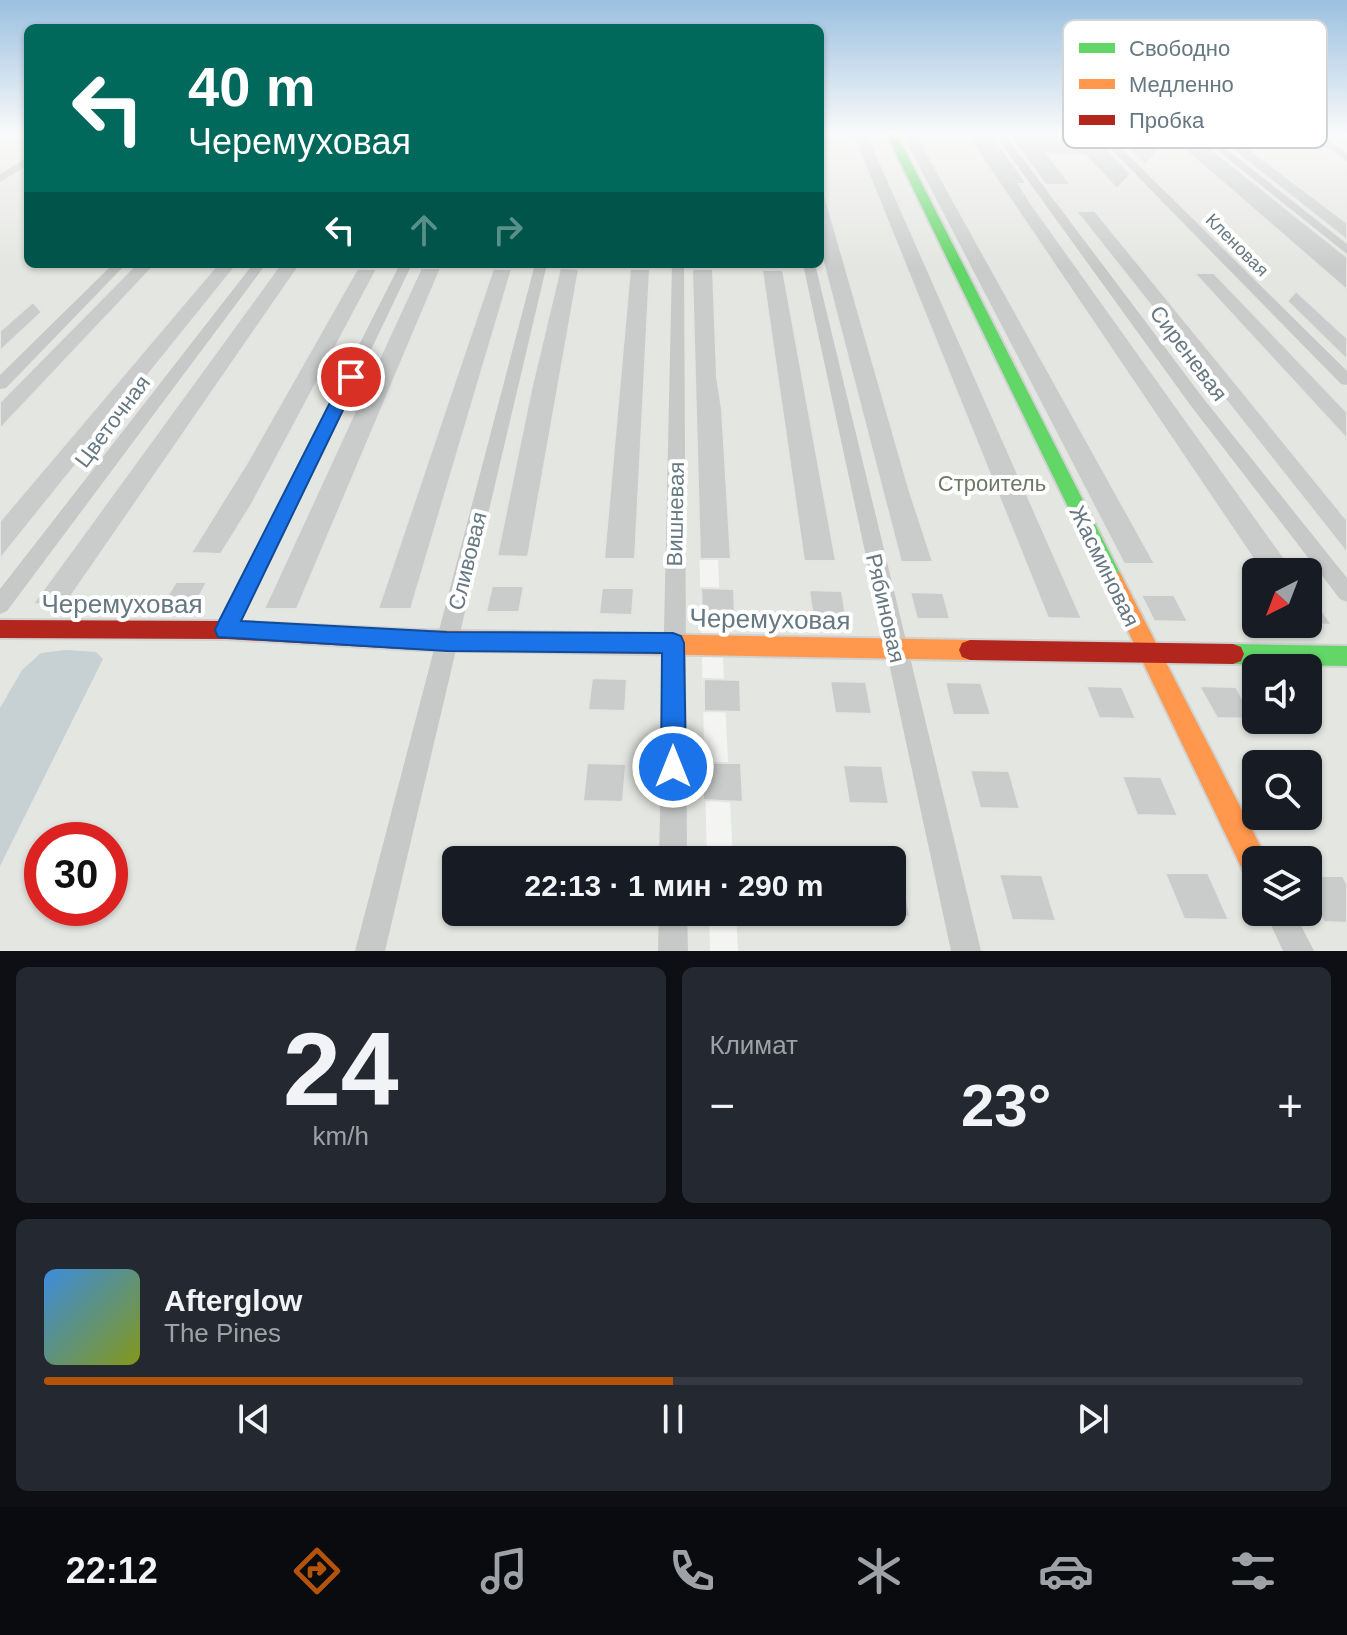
<!DOCTYPE html>
<html lang="ru">
<meta charset="utf-8">
<style>
:root{--surface:#171b24;--page:#242831;--text:#f1f3f6;--muted:#9ea1a6;--line:#363941;--accent:#b45309}
body{margin:0;font-family:Helvetica,sans-serif;background:var(--page);color:var(--text);height:100vh;display:flex;flex-direction:column;font-size:30px;white-space:nowrap}
*{box-sizing:border-box;margin:0}
p{font-size:26px;color:var(--muted)}
.icon{flex:none;width:44px;height:44px;fill:none;stroke:currentColor;stroke-width:2;stroke-linecap:round;stroke-linejoin:round}
.map{position:relative;height:951px;overflow:hidden}
.panel{display:flex;flex-direction:column;gap:16px;padding:16px;background:#0d0f14;flex:1}
.panel>*{flex:none}
.hud{position:absolute;left:24px;top:24px;width:800px;height:244px;border-radius:12px;box-shadow:0 2px 6px #0004;background:#00695c;color:#fff;overflow:hidden}
.needle{width:52px;rotate:222deg}
.tools{position:absolute;left:1242px;top:558px;display:grid;gap:16px}
.tools a{display:grid;place-items:center;width:80px;height:80px;border-radius:12px;background:var(--surface);box-shadow:0 2px 6px #0004;font-size:40px}
.speed{position:absolute;left:24px;top:822px;display:flex;gap:16px;font-size:40px;font-weight:700;text-align:center}
.speed>*{display:grid;place-content:center;width:104px;height:104px;border-radius:50%;background:var(--surface);box-shadow:0 2px 6px #0004;line-height:1}
.speed .limit{border:12px solid #d22;background:#fff;color:#111}
.pin{position:absolute;display:grid;place-items:center;width:68px;height:68px;color:#fff;margin:-34px;border:4px solid #fff;border-radius:50%;box-shadow:0 2px 8px #0007}
.me{position:absolute;width:88px;margin:-44px;rotate:0deg;stroke-linejoin:round;filter:drop-shadow(0 0 6px #0008)}
.turn{display:flex;align-items:center;gap:28px;height:168px;padding:0 32px;font-size:36px}
.turn .icon{width:104px;height:104px;stroke-width:2.5}
.turn b{display:block;font-size:56px;line-height:68px}
.lanes{display:flex;align-items:center;height:76px;padding:0 32px;background:#0003;justify-content:center;gap:40px;direction:ltr}
.lanes .off{opacity:.35}
.big{font-size:60px;font-weight:700;line-height:1.1}
.panel .widget{flex:1;display:flex;flex-direction:column;justify-content:center;gap:12px;min-width:0;padding:0 28px;border-radius:12px;background:var(--page)}
.panel .dial{align-items:center;gap:0}
.dial b{font-size:104px;line-height:1}
.song{display:flex;align-items:center;gap:24px}
.cover{width:96px;height:96px;border-radius:12px;background:linear-gradient(135deg,hsl(210 70% 55%),hsl(70 70% 35%))}
.played{height:8px;border-radius:4px;background:linear-gradient(90deg,var(--accent) 50%,var(--line) 50%)}
.keys{display:flex;justify-content:space-around;direction:ltr}
.heat{display:flex;justify-content:space-between;align-items:center;font-size:44px;direction:ltr}
.panel .tiles{flex:1;display:grid;gap:16px;grid-template-columns:1fr 1fr}
.widget:last-child{grid-column:span 2}
.trip{position:absolute;left:442px;top:846px;width:464px;height:80px;border-radius:12px;background:var(--surface);box-shadow:0 2px 6px #0004;font-weight:700;line-height:80px;text-align:center}
.tab-bar{display:flex;height:128px;justify-content:space-around;align-items:center;background:#090b0e;color:var(--muted)}
.tab-bar .icon{width:56px;height:56px}
.tab-bar .active{color:var(--accent)}
.tab-bar b{font-size:36px;color:var(--text)}
.map>svg:first-child{display:block}
.green{fill:#e4e6e1;fill-rule:evenodd}
.water{fill:#c7d1d3}
.building{fill:#cacccc;stroke:#e4e4e3;stroke-width:2}
.lines{fill:none;stroke-linecap:round;stroke-linejoin:round}
.fast-casing{stroke:#d0d1d1;stroke-width:4}
.slow-casing{stroke:#d0d1d1;stroke-width:4}
.jam-casing{stroke:#d0d1d1;stroke-width:4}
.street{fill:#c7c8c8;fill-rule:evenodd}
.fast{fill:#63d668;fill-rule:evenodd}
.slow{fill:#ff974d;fill-rule:evenodd}
.jam{fill:#b3261e;fill-rule:evenodd}
.route{fill:#1a73e8;stroke:#114b97;stroke-width:2}
.labels{text-anchor:middle;stroke-width:8;stroke-linejoin:round;paint-order:stroke}
.far-street-label{font-size:18px;fill:#667881;stroke:#fff}
.street-label{font-size:22px;fill:#667881;stroke:#fff}
.park-label{font-size:22px;fill:#6b7965;stroke:#fff}
.near-street-label{font-size:26px;fill:#667881;stroke:#fff}
.key{fill:#fff;stroke:#d1d6d9;stroke-width:2}
.key-label{font-size:22px;fill:#667881}
</style>
<div class="map">
<svg width="1347" height="951" viewBox="0 0 1347 951">
<rect width="100%" height="100%" fill="#f4f4f3"/>
<path class="green" d="M0 135H28V264H692L707 860H456V912H709L710 951H0ZM42 840H110V908H42Z
M820 135H1347V951H738L736 912H892V860H733L703 264H820ZM1256 572H1308V624H1256ZM1256 668H1308V720H1256ZM1256 764H1308V816H1256ZM1256 860H1308V912H1256Z"/>
<path class="water" d="M66 650 96 652 103 659 0 866V708L22 670 41 653Z"/>
<path class="building" d="M853 135H868L1082 619 1048 618Z
M902 135H917L1155 564H1124Z
M967 135H992L1027 184H1019L1030 202 1290 566H1258Z
M1009 135H1094L1131 174 1117 189 1085 155 1047 154 1071 185H1046Z
M1112 135 1195 136 1347 257V290L1170 137 1145 165Z
M1215 136H1232L1347 223V240Z
M825 196 910 492 933 562H901L820 250V197Z
M1076 211H1095L1347 520V553Z
M136 264 154 266 0 429V402Z
M279 266H299L65 605 33 604Z
M215 267H235L0 559V521Z
M421 268H441L297 609H264Z
M560 268 579 269 528 557 497 556 531 390Z
M357 269H377L252 504 221 554 191 553 248 461Z
M493 269H512L411 609H378Z
M630 269H650L635 559H604Z
M692 269H713L717 377 722 409 731 559H700Z
M762 270H783L836 561H804Z
M1194 273H1214L1347 412V439Z
M1296 291 1347 338V360L1287 301Z
M33 302 42 312 0 351V331Z
M176 582H207L193 608H160Z
M492 586H524L519 612H486Z
M602 588H634L632 615 599 614Z
M701 588 734 589 735 615 702 614Z
M809 590 842 591 846 617H813Z
M1308 590 1332 625 1308 624Z
M910 592 943 593 950 619H917Z
M1141 595H1174L1188 622 1154 621Z
M592 678 627 679 625 711 588 710Z
M704 679 740 680 741 712 704 711Z
M830 681 866 682 872 714 835 713Z
M945 682 981 683 991 715H953Z
M1086 686 1122 687 1136 719 1099 718Z
M1199 686 1236 687 1254 719 1217 718Z
M587 763 626 764 623 802 583 801Z
M702 763H741L743 802 703 800Z
M843 765 882 766 889 804 849 803Z
M970 770 1009 771 1020 809 980 808Z
M1122 776 1161 777 1178 816 1137 815Z
M900 861 910 917 892 916V862Z
M1165 873H1208L1229 920 1184 919Z
M999 874 1042 875 1056 921 1012 920Z
M1308 876H1343L1347 884V923L1324 922 1308 892Z"/>
<g class="lines">
<g class="fast-casing">
<path id="fast" d="M887 135H897L1123 579 1120 585 1113 587 1106 585Z
M1233 644 1347 646V666L1233 664 1225 661 1222 654 1225 647Z"/>
</g>
<g class="slow-casing">
<path id="slow" d="M1113 571 1120 573 1266 857 1267 860H1256V881L1246 877 1103 579 1106 573Z
M419 630 970 640 978 643 981 650 978 657 970 660 419 650 411 647 408 640 411 633Z"/>
</g>
<g class="jam-casing">
<path id="jam" d="M0 620 226 621 419 630 427 633 430 640 427 647 419 650 226 639 0 638Z
M970 640 1233 644 1241 647 1244 654 1241 661 1233 664 970 660 962 657 959 650 962 643Z"/>
</g>
<path class="street" d="M995 135H1005L1203 398 1347 578V602L1340 599 1191 406Z
M1097 135H1108L1347 371V385L1341 384Z
M1198 135H1209L1347 244V254Z
M1309 135H1321L1347 153V161Z
M28 157V165L0 182V174Z
M113 264H126L6 388 0 389V375Z
M253 264H266L7 611 0 614V589Z
M400 264H412L234 637 226 639 218 637 215 630 218 623Z
M535 264H547L385 951H355Z
M672 264H684L687 860H659Z
M803 264H815L981 951H951Z
M659 912H687L688 951H658Z
M1265 912H1294L1314 951H1283Z"/>
<use href="#fast" class="fast"/>
<use href="#slow" class="slow"/>
<use href="#jam" class="jam"/>
</g>
<linearGradient id="sky" x2="0" y2="1"><stop stop-color="#9bc0e0"/><stop offset="0.5" stop-color="#fafafa"/><stop offset="1" stop-color="#fafafa" stop-opacity="0"/></linearGradient>
<rect width="1347" height="268" fill="url(#sky)"/>
<path class="route" d="M351 372 359 377 241 621 447 632 673 633 681 636 684 643 686 767 682 776 673 780 664 776 661 767 662 653 447 651 218 637 215 630 218 623 343 377Z"/>
<g class="labels">
<g class="far-street-label">
<text transform="translate(1237 245) rotate(45)" y="6">Кленовая</text>
</g>
<g class="street-label">
<text transform="translate(1189 353) rotate(53)" y="8">Сиреневая</text>
<text transform="translate(112 421) rotate(-53)" y="8">Цветочная</text>
<text transform="translate(675 514) rotate(-89)" y="8">Вишневая</text>
<text transform="translate(467 561) rotate(-76)" y="8">Сливовая</text>
<text transform="translate(1105 566) rotate(64)" y="8">Жасминовая</text>
<text transform="translate(886 608) rotate(77)" y="8">Рябиновая</text>
</g>
<g class="park-label">
<text x="992" y="491">Строитель</text>
</g>
<g class="near-street-label">
<text x="122" y="613">Черемуховая</text>
<text transform="translate(770 619) rotate(1)" y="9">Черемуховая</text>
</g>
</g>
<rect x="1063" y="20" width="264" height="128" rx="12" class="key"/>
<rect x="1079" y="43" width="36" height="10" fill="#63d668"/>
<rect x="1079" y="79" width="36" height="10" fill="#ff974d"/>
<rect x="1079" y="115" width="36" height="10" fill="#b3261e"/>
<g class="key-label">
<text x="1129" y="56">Свободно</text>
<text x="1129" y="92">Медленно</text>
<text x="1129" y="128">Пробка</text>
</g>
</svg>
<div class="tools">
<a><svg class="needle" viewBox="-14 -14 28 28"><path d="M0-13l5 13h-10z" fill="#e53935"/><path d="M0 13l5-13h-10z" fill="#9ea1a6"/></svg></a>
<a><svg class="icon" aria-label="sound" viewBox="0 0 24 24"><path d="M4 9h4l5-4v14l-5-4H4zM17 9q2 3 0 6"/></svg></a>
<a><svg class="icon" aria-label="search" viewBox="0 0 24 24"><circle cx="10" cy="10" r="6"/><path d="M15 15l6 6"/></svg></a>
<a><svg class="icon" aria-label="layers" viewBox="0 0 24 24"><path d="M12 4l9 5-9 5-9-5zM3 14l9 5 9-5"/></svg></a>
</div>
<div class="speed"><div class="limit">30</div></div>
<div class="pin" style="left:351px;top:377px;background:#d93025"><svg class="icon" aria-label="arrive" viewBox="0 0 24 24"><path d="M6 21V4h12l-3 4 3 4H6"/></svg></div>
<svg class="me" style="left:673px;top:767px" viewBox="-20 -20 40 40"><circle r="17" fill="#1a73e8" stroke="#fff" stroke-width="3"/><path d="M0-11L8 9 0 5-8 9z" fill="#fff"/></svg>
<div class="trip">22:13 · 1 мин · 290 m</div>
<div class="hud">
<div class="turn"><svg class="icon" aria-label="left" viewBox="0 0 24 24"><path d="M17 20v-9H6M10 6l-5 5 5 5"/></svg><div><b>40 m</b>Черемуховая</div></div>
<div class="lanes"><svg class="icon" aria-label="left" viewBox="0 0 24 24"><path d="M17 20v-9H6M10 6l-5 5 5 5"/></svg><svg class="icon off" aria-label="ahead" viewBox="0 0 24 24"><path d="M12 20V5M6 11l6-6 6 6"/></svg><svg class="icon off" aria-label="right" viewBox="0 0 24 24"><path d="M7 20v-9h11M14 6l5 5-5 5"/></svg></div>
</div>
</div>
<section class="panel">
<div class="tiles">
<div class="widget dial"><b>24</b><p>km/h</p></div>
<div class="widget"><p>Климат</p>
<div class="heat"><a>−</a><b class="big">23°</b><a>+</a></div>
</div>
<div class="widget">
<div class="song"><i class="cover"></i><div><b>Afterglow</b><p>The Pines</p></div></div>
<div class="played"></div>
<div class="keys"><svg class="icon" aria-label="previous" viewBox="0 0 24 24"><path d="M18 5L8 12l10 7zM5 5v14"/></svg><svg class="icon" aria-label="pause" viewBox="0 0 24 24"><path d="M8 5v14M16 5v14"/></svg><svg class="icon" aria-label="next" viewBox="0 0 24 24"><path d="M6 5l10 7-10 7zM19 5v14"/></svg></div>
</div>
</div>
</section>
<nav class="tab-bar">
<b>22:12</b>
<svg class="icon active" aria-label="directions" viewBox="0 0 24 24"><path d="M12 3l9 9-9 9-9-9zM9 14v-3h6M13 9l2 2-2 2"/></svg>
<svg class="icon" aria-label="music" viewBox="0 0 24 24"><path d="M9 18V5l10-2v13"/><circle cx="6" cy="18" r="3"/><circle cx="16" cy="16" r="3"/></svg>
<svg class="icon" aria-label="phone" viewBox="0 0 24 24"><path d="M5 4h4l2 5-3 2q2 4 5 5l2-3 5 2v4C11 20 4 13 5 4z"/></svg>
<svg class="icon" aria-label="climate" viewBox="0 0 24 24"><path d="M12 3v18M4 7l16 10M4 17L20 7"/></svg>
<svg class="icon" aria-label="car" viewBox="0 0 24 24"><path d="M5 17H2v-5l4-1 3-4h7l3 4 3 1v5h-3M9 17h6M6 11h13"/><circle cx="7" cy="17" r="2"/><circle cx="17" cy="17" r="2"/></svg>
<svg class="icon" aria-label="filters" viewBox="0 0 24 24"><path d="M4 7h16M4 17h16"/><circle cx="9" cy="7" r="2"/><circle cx="15" cy="17" r="2"/></svg>
</nav>
